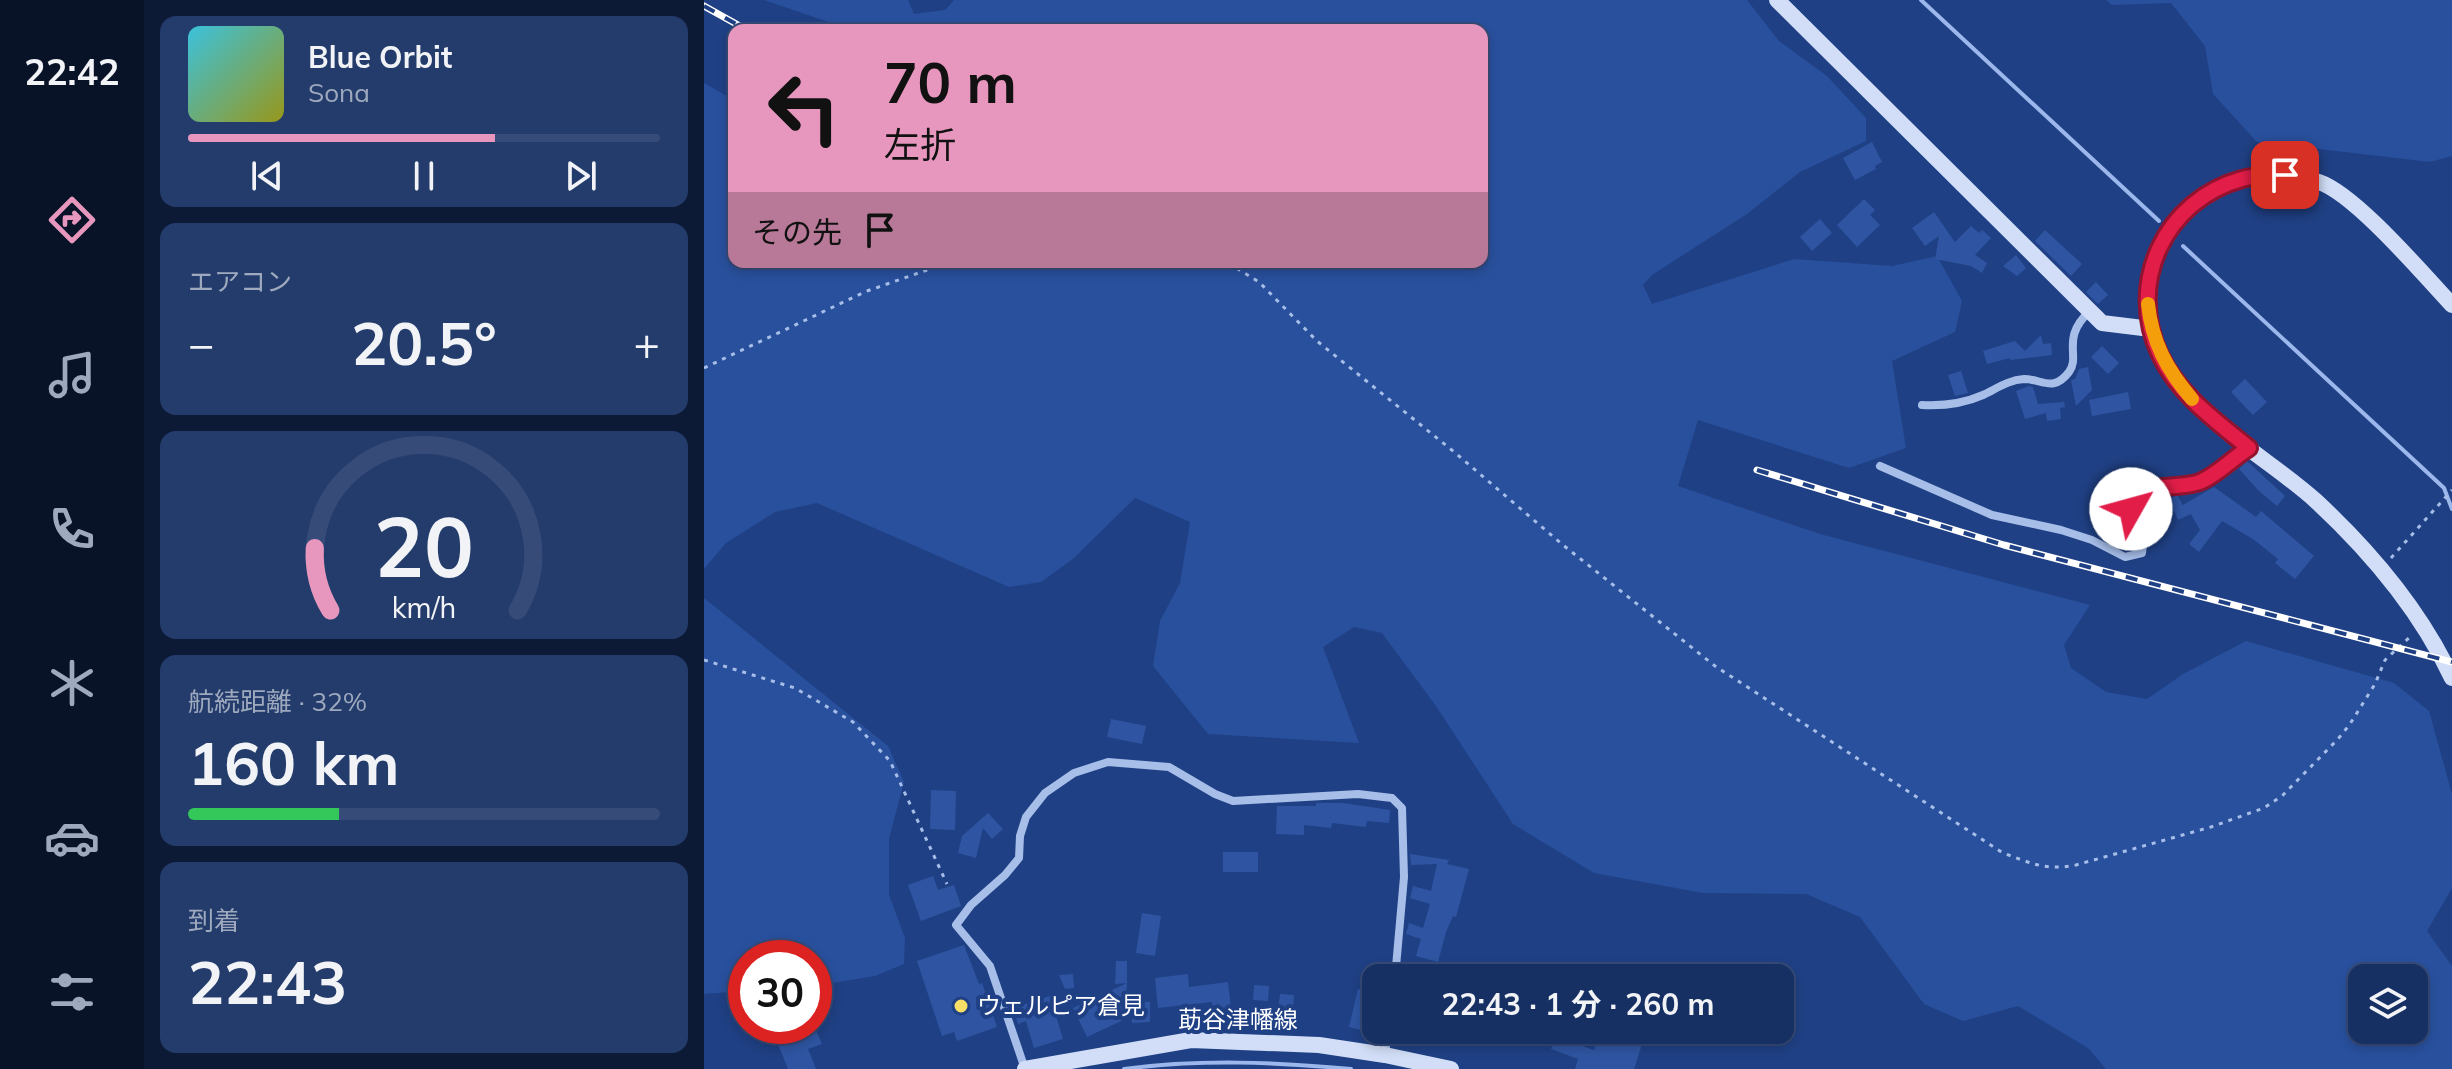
<!DOCTYPE html>
<html lang="ja">
<meta charset="utf-8">
<style>
:root{--surface:#173063;--page:#243c6c;--text:#f1f3f6;--muted:#9ea9be;--line:#364b78;--accent:#e797bd}
body{margin:0;font-family:Mulish,"Noto Sans JP",sans-serif;background:var(--page);color:var(--text);height:100vh;display:flex;flex-direction:column;font-size:30px;white-space:nowrap}
*{box-sizing:border-box;margin:0}
p{font-size:26px;color:var(--muted)}
.icon{flex:none;width:44px;height:44px;fill:none;stroke:currentColor;stroke-width:2;stroke-linecap:round;stroke-linejoin:round}
.map{position:relative;flex:1;overflow:hidden}
.drawer{display:flex;flex-direction:column;gap:16px;padding:16px;background:#0d1a36;width:560px}
.drawer>*{flex:none}
.banner{position:absolute;left:24px;top:24px;width:760px;height:244px;border-radius:16px;box-shadow:0 4px 12px #0003,0 0 0 2px var(--line);background:#e797bd;color:#111;overflow:hidden}
.buttons{position:absolute;left:1644px;top:964px;display:grid;gap:16px}
.buttons a{display:grid;place-items:center;width:80px;height:80px;border-radius:16px;background:var(--surface);box-shadow:0 4px 12px #0003,0 0 0 2px var(--line);font-size:40px}
.speed{position:absolute;left:24px;top:940px;display:flex;gap:16px;font-size:40px;font-weight:700;text-align:center}
.speed>*{display:grid;place-content:center;width:104px;height:104px;border-radius:50%;background:var(--surface);box-shadow:0 4px 12px #0003,0 0 0 2px var(--line);line-height:1}
.speed .limit{border:12px solid #d22;background:#fff;color:#111}
.pin{position:absolute;display:grid;place-items:center;width:68px;height:68px;color:#fff;margin:-34px;border-radius:16px;box-shadow:0 4px 12px #0006}
.me{position:absolute;width:88px;margin:-44px;rotate:52deg;stroke-linejoin:round;filter:drop-shadow(0 0 6px #0008)}
.turn{display:flex;align-items:center;gap:28px;height:168px;padding:0 24px;font-size:36px}
.turn .icon{width:104px;height:104px;stroke-width:2.5}
.turn b{display:block;font-size:56px;line-height:68px}
.then{display:flex;align-items:center;height:76px;padding:0 24px;background:#0003;gap:16px;font-size:30px}
.big{font-size:60px;font-weight:700;line-height:1.1}
.drawer .widget{flex:1;display:flex;flex-direction:column;justify-content:center;gap:12px;min-width:0;padding:0 28px;border-radius:16px;background:var(--page)}
.drawer .dial{align-items:center;gap:0}
.dial svg{height:208px;overflow:visible;fill:none;stroke:var(--line);stroke-width:7;stroke-linecap:round;text-anchor:middle}
.dial text{fill:var(--text);stroke:none}
.song{display:flex;align-items:center;gap:24px}
.cover{width:96px;height:96px;border-radius:12px;background:linear-gradient(135deg,hsl(190 70% 55%),hsl(60 70% 35%))}
.played{height:8px;border-radius:4px;background:linear-gradient(90deg,var(--accent) 65%,var(--line) 65%)}
.keys{display:flex;justify-content:space-around;direction:ltr}
.heat{display:flex;justify-content:space-between;align-items:center;font-size:44px;direction:ltr}
.charge{height:12px;border-radius:6px;background:linear-gradient(90deg,#34c759 32%,var(--line) 0)}
.trip{position:absolute;left:658px;top:964px;width:432px;height:80px;border-radius:16px;background:var(--surface);box-shadow:0 4px 12px #0003,0 0 0 2px var(--line);font-weight:700;line-height:80px;text-align:center}
main{display:flex;flex:1;min-height:0}
.menu{display:flex;flex-direction:column;width:144px;justify-content:space-around;align-items:center;background:#091328;color:var(--muted)}
.menu .icon{width:56px;height:56px}
.menu .on{color:var(--accent)}
.menu b{font-size:36px;color:var(--text)}
.map>svg:first-child{display:block}
.green{fill:#29509d;fill-rule:evenodd}
.lines{fill:none;stroke-linecap:round;stroke-linejoin:round}
.stream{stroke:#9bb7eb;stroke-width:4}
.building{fill:#2f55a2}
.path{stroke:#a7bee9;stroke-width:3;stroke-dasharray:4 6;stroke-linecap:butt}
.street{stroke:#a7bee9;stroke-width:8}
.secondary{stroke:#d2def7;stroke-width:16}
.rail-casing{stroke:#fff;stroke-width:7}
.rail{stroke:#1f4084;stroke-width:4;stroke-dasharray:12;stroke-linecap:butt}
.route-casing{stroke:#92132f;stroke-width:20}
.route{stroke:#e11d48;stroke-width:14}
.slow{stroke:#f59e0b;stroke-width:14}
.poi-dot{fill:#f7de67;stroke:#1f4084;stroke-width:3}
.labels{text-anchor:middle;stroke-width:8;stroke-linejoin:round;paint-order:stroke}
.poi-label{font-size:24px;fill:#fff;stroke:#1f4084;text-anchor:start}
.street-label{font-size:24px;fill:#fff;stroke:#1f4084}
</style>
<main>
<nav class="menu">
<b>22:42</b>
<svg class="icon on" aria-label="directions" viewBox="0 0 24 24"><path d="M12 3l9 9-9 9-9-9zM9 14v-3h6M13 9l2 2-2 2"/></svg>
<svg class="icon" aria-label="music" viewBox="0 0 24 24"><path d="M9 18V5l10-2v13"/><circle cx="6" cy="18" r="3"/><circle cx="16" cy="16" r="3"/></svg>
<svg class="icon" aria-label="phone" viewBox="0 0 24 24"><path d="M5 4h4l2 5-3 2q2 4 5 5l2-3 5 2v4C11 20 4 13 5 4z"/></svg>
<svg class="icon" aria-label="climate" viewBox="0 0 24 24"><path d="M12 3v18M4 7l16 10M4 17L20 7"/></svg>
<svg class="icon" aria-label="car" viewBox="0 0 24 24"><path d="M5 17H2v-5l4-1 3-4h7l3 4 3 1v5h-3M9 17h6M6 11h13"/><circle cx="7" cy="17" r="2"/><circle cx="17" cy="17" r="2"/></svg>
<svg class="icon" aria-label="filters" viewBox="0 0 24 24"><path d="M4 7h16M4 17h16"/><circle cx="9" cy="7" r="2"/><circle cx="15" cy="17" r="2"/></svg>
</nav>
<section class="drawer">
<div class="widget">
<div class="song"><i class="cover"></i><div><b>Blue Orbit</b><p>Sona</p></div></div>
<div class="played"></div>
<div class="keys"><svg class="icon" aria-label="previous" viewBox="0 0 24 24"><path d="M18 5L8 12l10 7zM5 5v14"/></svg><svg class="icon" aria-label="pause" viewBox="0 0 24 24"><path d="M8 5v14M16 5v14"/></svg><svg class="icon" aria-label="next" viewBox="0 0 24 24"><path d="M6 5l10 7-10 7zM19 5v14"/></svg></div>
</div>
<div class="widget"><p>エアコン</p>
<div class="heat"><a>−</a><b class="big">20.5°</b><a>+</a></div>
</div>
<div class="widget dial"><svg viewBox="0 0 100 80">
<path d="M14 69A42 42 0 1 1 86 69"/>
<path d="M14 69A42 42 0 0 1 8 45" stroke="#e797bd"/>
<text x="50" y="56" font-size="32" font-weight="700">20</text>
<text x="50" y="72" font-size="11">km/h</text>
</svg></div>
<div class="widget"><p>航続距離 · 32%</p><b class="big">160 km</b><div class="charge"></div></div>
<div class="widget"><p>到着</p><b class="big">22:43</b></div>
</section>
<div class="map">
<svg width="1748" height="1069" viewBox="0 0 1748 1069">
<rect width="100%" height="100%" fill="#1f4084"/>
<path class="green" d="M60 0H204L210 14 241 10 250 0H1043L1075 41 1123 76 1162 118V141L1096 172 1043 214 948 275 939 285 948 304 1090 259 1188 266 1233 256 1258 301 1251 332 1188 361 1202 448 1145 468 994 420 974 486 1116 534 1386 605 1360 645 1367 668 1402 692 1443 699 1479 674 1542 641 1690 683 1725 711 1748 794V888L1723 931 1748 966V1069H1402L1384 1048 1314 1006 1259 1021 1220 1004 1156 917 1102 894 999 893 890 873 809 824 732 706 678 633 650 627 619 647 655 743 504 734 449 666 456 621 476 583 486 522 431 498 370 558 337 582 305 587 113 503 71 512 22 543 0 569V83L30 100V262H778V30H148ZM1658 978H1710V1030H1658Z
M1402 0H1748V156L1726 162 1553 142 1509 94 1501 46 1467 3 1408 5Z
M0 598 184 746 200 782 185 839V895L201 938 200 964 171 976 110 986V958H42V991L0 994Z"/>
<g class="lines">
<path class="stream" d="M1217 0 1455 221
M1479 246 1740 488 1748 509
M420 1069C496 1059 571 1062 647 1069"/>
</g>
<path class="building" d="M1168 142 1178 162 1171 166 1172 169 1151 180 1139 158Z
M1160 199 1171 210 1166 215 1176 225 1153 247 1133 225Z
M1230 212 1251 242 1267 226 1275 233 1278 230 1287 238 1271 255 1283 263 1278 273 1267 266 1231 259 1235 236 1221 246 1208 228Z
M1116 219 1128 233 1108 251 1096 237Z
M1341 230 1378 264 1367 276 1331 241Z
M1312 255 1322 268 1313 276 1299 266Z
M1392 282 1404 295 1394 304 1382 292Z
M1337 335 1339 344 1347 343 1348 355 1306 360V358L1283 364 1279 351 1311 341 1321 351Z
M1398 346 1415 363 1404 374 1387 357Z
M1384 367 1388 390 1372 406 1367 380 1371 379 1375 369Z
M1257 371 1264 393 1251 396 1244 375Z
M1541 379 1563 402 1549 415 1527 392Z
M1325 386 1329 387 1334 404 1360 402 1361 407 1356 408 1357 419 1343 421 1342 413 1321 419 1312 391Z
M1424 392 1427 409 1388 416 1385 400Z
M1543 461 1581 496 1573 506 1555 491 1535 469Z
M1510 487 1552 517 1557 511 1610 556 1591 579 1571 563 1574 559 1549 539 1518 521 1495 552 1485 544 1496 530 1487 514 1474 520 1470 511 1442 525 1437 514 1473 495 1479 505Z
M407 719 442 726 438 744 403 737Z
M227 790 252 791 251 830 226 829Z
M612 803H639L686 810 685 823 663 821 662 827 628 823 627 828 600 825V835L572 834 573 806H612Z
M284 813 299 829 288 839 279 828 272 858 254 853 258 836Z
M519 852H554V872H519Z
M706 854 745 860 743 864 765 869 752 917 749 916 742 932 734 962 712 956 717 939 702 934 705 923 719 928 726 904 706 898 709 886 727 891 733 864 707 865Z
M229 876 234 890 250 885 257 906 217 921 204 885Z
M438 913 457 916 451 956 432 953Z
M260 945 275 984 278 983 293 1027 253 1041 250 1032 238 1036 213 961Z
M412 961H423V983L411 984Z
M369 974 370 988 361 989 355 975Z
M484 974 485 987 524 982 527 1008 508 1010V1002L454 1008 451 978Z
M423 983 422 1002H446V1022L428 1023V1016L383 1037 369 1008Z
M550 985 565 986 564 1001 549 1000Z
M654 989 672 993 665 1032 645 1027Z
M576 994 590 995 589 1012 574 1010Z
M346 996 359 1039 330 1048 322 1021 314 1024 309 1008Z
M104 1026H110L118 1044 104 1049 112 1069H84L71 1037Z
M691 1030H727L725 1042 691 1035Z
M854 1030H873L869 1043 890 1050 894 1039 909 1044 914 1030 940 1038 930 1069H871L874 1059 847 1049Z"/>
<g class="lines">
<path class="path" d="M514 262 529 266 555 282 613 341 749 451 859 545 1011 666 1299 853C1327 863 1341 871 1372 865L1507 827 1560 808 1579 795 1634 739 1646 724 1671 684 1681 660 1707 636
M0 368 163 291 246 262
M1687 558 1748 490
M0 660 91 688 149 722 186 761 243 884"/>
<path class="street" d="M1218 405C1238 406 1261 403 1279 395 1292 389 1304 380 1320 379 1338 379 1349 393 1365 372 1377 356 1356 338 1386 311
M1176 466 1288 515 1357 530 1388 540 1421 557 1438 553 1439 545 1427 509C1435 477 1475 492 1498 481 1514 474 1529 458 1544 448
M681 1055 684 1030
M321 1069 286 966 252 925 267 905 301 875 315 858 316 836 322 817 341 793 370 773 404 762 465 767 511 794 529 801 654 794 688 798 698 808 700 877 691 978"/>
<path class="secondary" d="M1073 0 1398 323 1447 329
M1748 305C1719 274 1651 194 1615 182 1522 150 1423 231 1447 329 1466 409 1556 450 1612 501 1667 552 1716 610 1748 678
M321 1069 487 1040 615 1045 681 1055 747 1069"/>
<g class="rail-casing">
<path id="rail" d="M0 6 43 30
M1053 470 1300 545 1748 662"/>
</g>
<use href="#rail" class="rail"/>
</g>
<g class="lines">
<g class="route-casing">
<path id="route" d="M1427 509C1435 477 1475 492 1498 481 1514 474 1529 458 1545 448 1512 421 1475 395 1456 355 1422 283 1461 200 1538 179 1551 175 1567 176 1581 175"/>
</g>
<use href="#route" class="route"/>
<path class="slow" d="M1444 304C1448 342 1463 370 1488 399"/>
</g>
<circle class="poi-dot" cx="257" cy="1006" r="8"/>
<g class="labels">
<g class="poi-label">
<text x="273" y="1014">ウェルピア倉見</text>
</g>
<g class="street-label">
<text x="534" y="1028">莇谷津幡線</text>
</g>
</g>
</svg>
<div class="buttons">
<a><svg class="icon" aria-label="layers" viewBox="0 0 24 24"><path d="M12 4l9 5-9 5-9-5zM3 14l9 5 9-5"/></svg></a>
</div>
<div class="speed"><div class="limit">30</div></div>
<div class="pin" style="left:1581px;top:175px;background:#d93025"><svg class="icon" aria-label="arrive" viewBox="0 0 24 24"><path d="M6 21V4h12l-3 4 3 4H6"/></svg></div>
<svg class="me" style="left:1427px;top:509px" viewBox="-20 -20 40 40"><circle r="19" fill="#fff"/><path d="M0-13L10 11 0 6-10 11z" fill="#e11d48"/></svg>
<div class="trip">22:43 · 1 分 · 260 m</div>
<div class="banner">
<div class="turn"><svg class="icon" aria-label="left" viewBox="0 0 24 24"><path d="M17 20v-9H6M10 6l-5 5 5 5"/></svg><div><b>70 m</b>左折</div></div>
<div class="then">その先<svg class="icon" aria-label="arrive" viewBox="0 0 24 24"><path d="M6 21V4h12l-3 4 3 4H6"/></svg></div>
</div>
</div>
</main>
